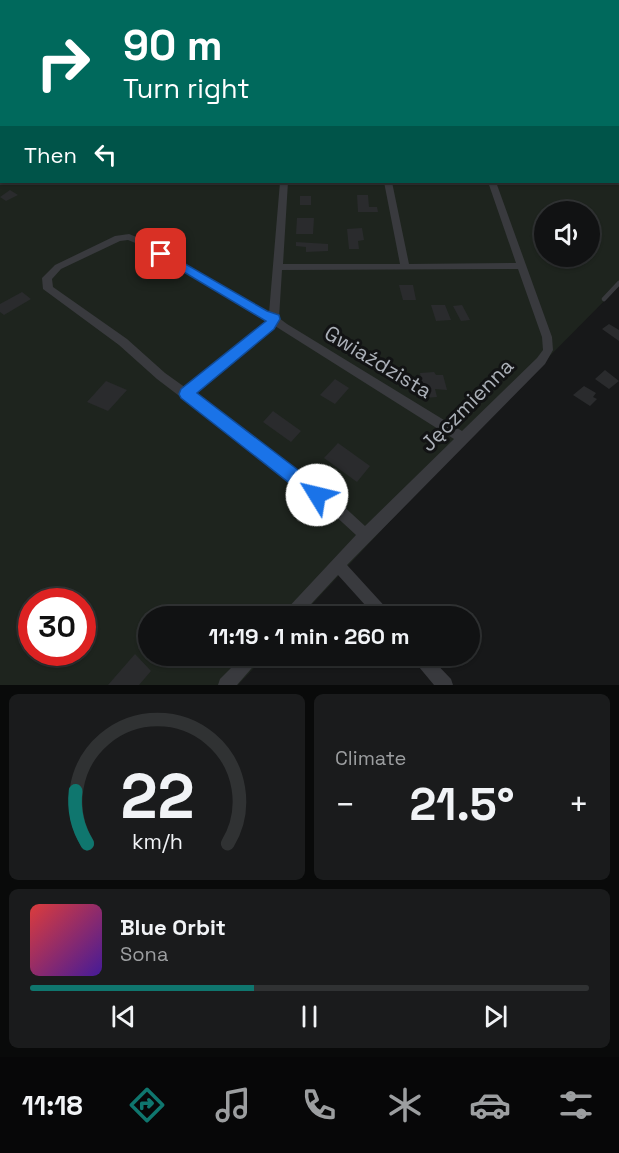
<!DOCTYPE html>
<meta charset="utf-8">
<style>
:root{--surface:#111213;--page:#1a1b1c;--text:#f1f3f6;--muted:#9c9ea0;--line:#303233;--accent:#0f766e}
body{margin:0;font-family:"Space Grotesk",sans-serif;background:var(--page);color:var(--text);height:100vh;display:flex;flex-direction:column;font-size:22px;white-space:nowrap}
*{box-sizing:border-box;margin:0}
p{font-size:20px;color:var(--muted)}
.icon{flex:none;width:33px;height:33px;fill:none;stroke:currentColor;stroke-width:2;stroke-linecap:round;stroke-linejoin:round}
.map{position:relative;height:685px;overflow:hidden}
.sheet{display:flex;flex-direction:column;gap:9px;padding:9px;background:#090a0a;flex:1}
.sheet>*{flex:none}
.banner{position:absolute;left:0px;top:0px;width:620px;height:183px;box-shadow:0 2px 4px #0004,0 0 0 2px var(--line);background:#00695c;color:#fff;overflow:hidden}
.tools{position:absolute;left:534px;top:201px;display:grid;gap:12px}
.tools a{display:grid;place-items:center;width:66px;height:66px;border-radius:50%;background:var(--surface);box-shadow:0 2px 4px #0004,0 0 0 2px var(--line);font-size:30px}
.speed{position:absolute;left:18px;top:588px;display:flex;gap:12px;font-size:30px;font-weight:700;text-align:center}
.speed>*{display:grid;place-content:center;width:78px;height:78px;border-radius:50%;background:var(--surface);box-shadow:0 2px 4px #0004,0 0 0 2px var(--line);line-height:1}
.speed .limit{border:9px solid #d22;background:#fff;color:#111}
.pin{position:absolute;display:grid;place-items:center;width:51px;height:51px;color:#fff;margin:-26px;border-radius:12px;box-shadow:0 3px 9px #0006}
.me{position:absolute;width:66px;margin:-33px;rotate:306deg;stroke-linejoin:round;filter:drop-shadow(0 0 4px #0008)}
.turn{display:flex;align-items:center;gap:21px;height:126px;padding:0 24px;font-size:27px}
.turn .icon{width:78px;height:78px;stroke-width:2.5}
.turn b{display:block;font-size:42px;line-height:51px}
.then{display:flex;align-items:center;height:57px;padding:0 24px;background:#0003;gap:12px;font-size:22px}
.big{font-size:45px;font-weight:700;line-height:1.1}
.sheet .tile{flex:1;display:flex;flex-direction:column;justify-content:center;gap:9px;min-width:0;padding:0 21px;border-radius:9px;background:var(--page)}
.sheet .dial{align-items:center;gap:0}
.dial svg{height:156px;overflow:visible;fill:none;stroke:var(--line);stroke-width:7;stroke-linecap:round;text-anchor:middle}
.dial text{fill:var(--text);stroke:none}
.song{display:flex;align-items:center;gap:18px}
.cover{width:72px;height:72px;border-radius:9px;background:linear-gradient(135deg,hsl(0 70% 55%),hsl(260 70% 35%))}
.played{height:6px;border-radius:3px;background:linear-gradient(90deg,var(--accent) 40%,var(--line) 40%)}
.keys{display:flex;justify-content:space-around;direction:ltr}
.heat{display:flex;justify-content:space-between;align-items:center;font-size:33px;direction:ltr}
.sheet .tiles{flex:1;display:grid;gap:9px;grid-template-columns:1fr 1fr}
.tile:last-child{grid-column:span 2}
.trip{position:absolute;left:138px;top:606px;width:342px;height:60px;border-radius:30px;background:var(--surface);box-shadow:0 2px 4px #0004,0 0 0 2px var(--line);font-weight:700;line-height:60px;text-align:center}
.dock{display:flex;height:96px;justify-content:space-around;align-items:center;background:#070708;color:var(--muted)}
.dock .icon{width:42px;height:42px}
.dock .active{color:var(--accent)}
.dock b{font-size:27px;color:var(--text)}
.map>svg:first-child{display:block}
.green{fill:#1e241e;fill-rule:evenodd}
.building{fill:#2a2b2d}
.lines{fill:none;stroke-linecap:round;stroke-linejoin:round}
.lane{stroke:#393a3e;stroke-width:4.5}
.street{fill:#393a3e;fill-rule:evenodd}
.route{fill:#1a73e8;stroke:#114b97;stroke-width:1.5}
.labels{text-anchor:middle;stroke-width:6;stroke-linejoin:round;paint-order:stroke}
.street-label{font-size:21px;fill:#abb0b8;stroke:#121314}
</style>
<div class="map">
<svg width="619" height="685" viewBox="0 0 619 685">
<rect width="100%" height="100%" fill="#171819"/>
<path class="green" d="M0 0H619V286L452 455 301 616H148V656H265L238 685H0ZM2 2H618V182H2ZM544 212H590V256H544ZM32 602H82V652H32Z"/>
<path class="building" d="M10 190 18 195 6 201 0 197Z
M357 195H368L369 207H377L378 212H358Z
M300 196H311V205H300Z
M297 218H314L313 234H296Z
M362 228 364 240 358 241 359 249H349L347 229Z
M296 242 328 244V251L306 252V247L296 246Z
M399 285H413L416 300H403Z
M22 292 31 299 4 315 0 312V304Z
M431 305H445L451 320 436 321Z
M462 305 470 320 461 321 453 306Z
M609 324 619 330V341L602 329Z
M605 370 619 381 609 389 595 379Z
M434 372 436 375H443L447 390 435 389 437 397 425 398 420 373Z
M335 379 349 388 335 404 320 395Z
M106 381 127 390 108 411 87 402Z
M584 386 596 393 593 397 597 399 590 406 573 395Z
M273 411 301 431 291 442 263 422Z
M338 443 370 466 357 482 324 458Z
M135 654 151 671 139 685H108Z"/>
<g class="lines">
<path class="lane" d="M604 299 619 283"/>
<path class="street" d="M521 0H527V2H521Z
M0 41H2V45H0Z
M618 41H619V45H618Z
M0 108H2V112H0Z
M280 182H288L283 264H400L384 182H392L409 264 516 263 488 182H496L552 337 553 350 545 364 347 565 389 611 391 616H375L338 575 300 616H283L285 611 356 535 330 511 157 379 119 345 43 289 42 278 55 265 115 236 129 234 144 240 269 313ZM128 240 138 244 258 317 268 321 266 323 186 388 165 373 127 339 53 287 52 279 61 269 120 241ZM518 269 542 337 543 350 537 358 462 431 287 324 279 318 282 270ZM275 326 454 439 365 526 340 503 194 395Z
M243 656H261L258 661 237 685H218L220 679Z
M411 656H429L451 679 453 685H434L414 661Z"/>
</g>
<path class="route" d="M161 250 267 311 279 315 280 319 274 329 197 393 323 489 326 495 323 500 317 502 311 500 181 398 179 394 181 389 266 321 157 256V251Z"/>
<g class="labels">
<g class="street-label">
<text transform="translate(378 362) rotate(31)" y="7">Gwiaździsta</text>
<text transform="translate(467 405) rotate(-45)" y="7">Jęczmienna</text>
</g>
</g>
</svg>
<div class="tools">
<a><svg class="icon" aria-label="sound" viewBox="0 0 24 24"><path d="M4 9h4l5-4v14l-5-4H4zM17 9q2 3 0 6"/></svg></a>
</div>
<div class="speed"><div class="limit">30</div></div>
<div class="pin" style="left:161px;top:254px;background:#d93025"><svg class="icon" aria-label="arrive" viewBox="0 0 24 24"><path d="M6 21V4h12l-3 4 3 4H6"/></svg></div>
<svg class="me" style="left:317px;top:495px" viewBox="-20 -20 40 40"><circle r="19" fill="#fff"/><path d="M0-13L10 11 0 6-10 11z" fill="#1a73e8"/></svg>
<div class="trip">11:19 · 1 min · 260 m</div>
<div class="banner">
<div class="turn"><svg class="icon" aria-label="right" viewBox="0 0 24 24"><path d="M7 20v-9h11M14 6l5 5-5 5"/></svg><div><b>90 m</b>Turn right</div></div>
<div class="then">Then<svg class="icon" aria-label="left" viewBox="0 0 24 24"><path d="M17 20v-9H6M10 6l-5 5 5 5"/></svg></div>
</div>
</div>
<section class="sheet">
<div class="tiles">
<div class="tile dial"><svg viewBox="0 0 100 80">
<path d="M14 69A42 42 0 1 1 86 69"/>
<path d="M14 69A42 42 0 0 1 8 42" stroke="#0f766e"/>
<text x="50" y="56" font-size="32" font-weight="700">22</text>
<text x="50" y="72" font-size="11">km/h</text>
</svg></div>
<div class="tile"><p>Climate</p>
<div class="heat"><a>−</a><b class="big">21.5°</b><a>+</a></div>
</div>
<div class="tile">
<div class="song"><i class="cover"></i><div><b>Blue Orbit</b><p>Sona</p></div></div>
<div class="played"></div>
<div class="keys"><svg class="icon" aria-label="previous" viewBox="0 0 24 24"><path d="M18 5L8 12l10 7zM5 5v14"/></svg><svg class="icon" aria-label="pause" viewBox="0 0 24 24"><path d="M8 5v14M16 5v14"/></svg><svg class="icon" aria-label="next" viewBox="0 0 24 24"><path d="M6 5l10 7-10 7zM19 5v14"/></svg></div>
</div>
</div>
</section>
<nav class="dock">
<b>11:18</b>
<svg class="icon active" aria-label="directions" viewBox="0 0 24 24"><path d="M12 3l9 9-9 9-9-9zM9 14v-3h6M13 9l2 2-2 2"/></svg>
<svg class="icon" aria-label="music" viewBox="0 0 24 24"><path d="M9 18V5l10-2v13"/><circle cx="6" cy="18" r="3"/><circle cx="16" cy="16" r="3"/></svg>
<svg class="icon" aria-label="phone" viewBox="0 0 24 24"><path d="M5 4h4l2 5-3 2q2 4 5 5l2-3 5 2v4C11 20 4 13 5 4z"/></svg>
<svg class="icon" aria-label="climate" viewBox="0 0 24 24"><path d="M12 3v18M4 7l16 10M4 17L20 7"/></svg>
<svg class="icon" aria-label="car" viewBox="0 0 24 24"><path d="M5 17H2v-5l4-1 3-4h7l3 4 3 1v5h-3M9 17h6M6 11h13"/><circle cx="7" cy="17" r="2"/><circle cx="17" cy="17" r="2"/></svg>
<svg class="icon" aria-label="filters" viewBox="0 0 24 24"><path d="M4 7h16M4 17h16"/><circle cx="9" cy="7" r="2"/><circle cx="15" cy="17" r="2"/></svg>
</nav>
